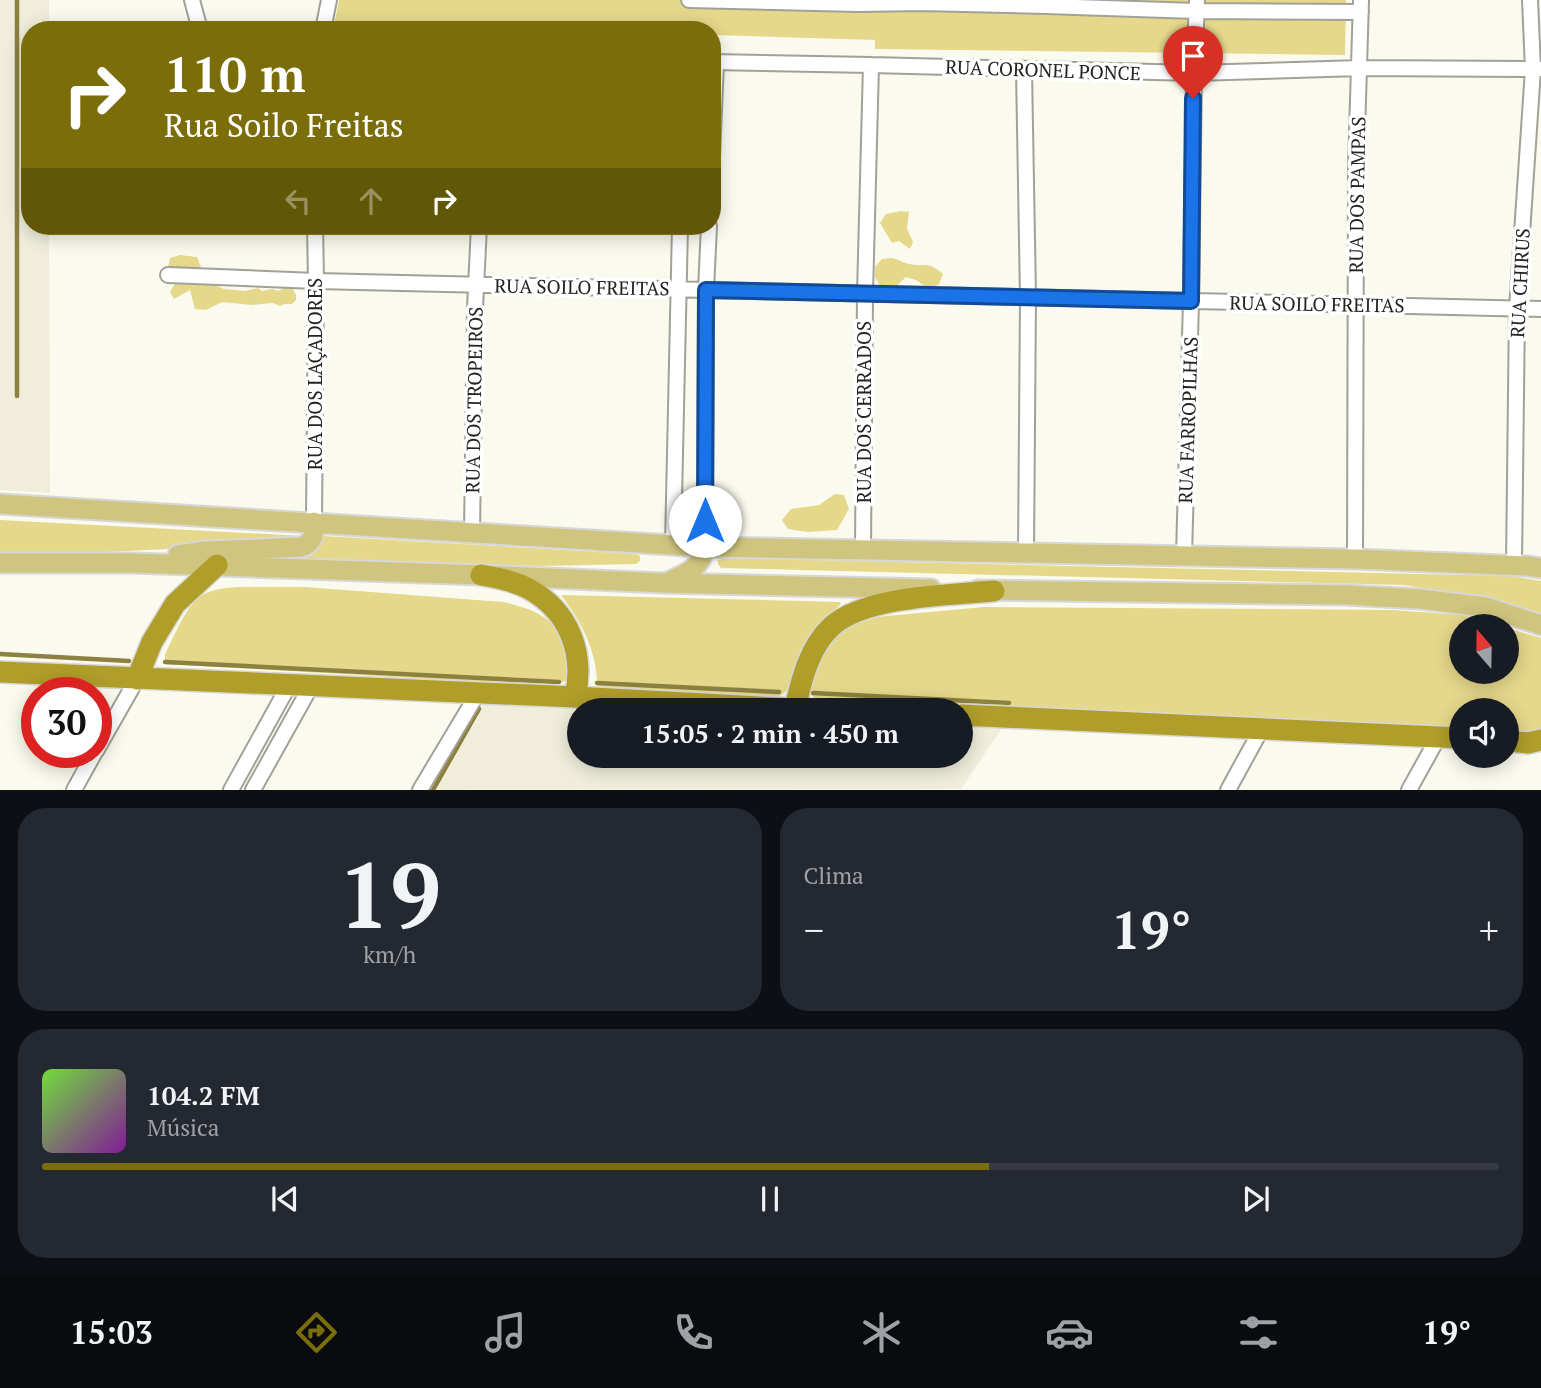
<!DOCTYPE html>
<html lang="pt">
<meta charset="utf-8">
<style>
:root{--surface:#171b24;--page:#242831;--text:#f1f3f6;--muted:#9ea1a6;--line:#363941;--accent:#7b6d09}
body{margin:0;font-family:"PT Serif",serif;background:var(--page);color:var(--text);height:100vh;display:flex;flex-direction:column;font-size:26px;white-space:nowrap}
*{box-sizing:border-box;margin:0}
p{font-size:23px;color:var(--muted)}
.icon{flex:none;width:38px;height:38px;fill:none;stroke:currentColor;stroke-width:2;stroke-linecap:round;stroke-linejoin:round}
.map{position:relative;height:790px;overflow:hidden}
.drawer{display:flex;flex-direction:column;gap:18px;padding:18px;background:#0d0f14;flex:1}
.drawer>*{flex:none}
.top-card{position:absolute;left:21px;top:21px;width:700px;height:214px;border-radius:28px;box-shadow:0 4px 18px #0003;background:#7b6d09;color:#fff;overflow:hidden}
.needle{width:46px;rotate:340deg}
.controls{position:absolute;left:1449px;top:614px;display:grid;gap:14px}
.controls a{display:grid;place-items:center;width:70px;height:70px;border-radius:50%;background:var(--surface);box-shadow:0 4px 18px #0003;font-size:35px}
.speed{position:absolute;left:21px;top:677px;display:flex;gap:14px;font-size:35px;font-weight:700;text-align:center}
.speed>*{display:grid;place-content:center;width:91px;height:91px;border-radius:50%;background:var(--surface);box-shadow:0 4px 18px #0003;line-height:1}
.speed .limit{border:10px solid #d22;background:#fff;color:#111}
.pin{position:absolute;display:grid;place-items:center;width:60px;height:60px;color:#fff;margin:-72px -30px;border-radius:50% 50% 50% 0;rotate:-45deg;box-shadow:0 0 7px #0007}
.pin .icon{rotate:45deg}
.me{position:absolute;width:77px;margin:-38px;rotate:0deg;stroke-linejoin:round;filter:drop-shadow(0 0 5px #0008)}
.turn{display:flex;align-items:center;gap:24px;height:147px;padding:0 28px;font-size:32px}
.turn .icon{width:91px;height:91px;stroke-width:2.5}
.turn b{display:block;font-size:49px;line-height:60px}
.lanes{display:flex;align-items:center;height:66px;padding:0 28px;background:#0003;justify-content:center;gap:35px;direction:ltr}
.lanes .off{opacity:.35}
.big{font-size:52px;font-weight:800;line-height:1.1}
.drawer .card{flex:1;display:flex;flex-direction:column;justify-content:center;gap:10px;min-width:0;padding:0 24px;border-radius:28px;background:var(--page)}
.drawer .dial{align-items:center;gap:0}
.dial b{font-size:91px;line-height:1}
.song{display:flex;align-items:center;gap:21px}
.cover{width:84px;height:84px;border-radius:10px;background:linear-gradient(135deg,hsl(100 70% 55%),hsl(290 70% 35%))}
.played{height:7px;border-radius:4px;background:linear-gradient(90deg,var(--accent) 65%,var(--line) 65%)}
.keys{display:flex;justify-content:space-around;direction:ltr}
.heat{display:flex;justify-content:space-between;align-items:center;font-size:38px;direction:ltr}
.drawer .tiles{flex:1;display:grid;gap:18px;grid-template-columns:1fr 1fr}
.card:last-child{grid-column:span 2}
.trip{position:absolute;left:567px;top:698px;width:406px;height:70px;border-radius:35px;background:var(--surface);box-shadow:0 4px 18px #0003;font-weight:800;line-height:70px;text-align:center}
.tab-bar{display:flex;height:112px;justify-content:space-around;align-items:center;background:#090b0e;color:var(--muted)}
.tab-bar .icon{width:49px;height:49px}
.tab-bar .current{color:var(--accent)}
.tab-bar b{font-size:32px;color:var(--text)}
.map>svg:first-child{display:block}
.built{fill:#f0eedb}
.green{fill:#e5d88b}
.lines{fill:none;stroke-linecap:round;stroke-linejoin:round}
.stream{stroke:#8c813f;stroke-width:4.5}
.minor-casing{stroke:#a2a197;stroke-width:18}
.major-casing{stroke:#d8d7d7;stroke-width:23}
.highway-casing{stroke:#d8d7d7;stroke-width:24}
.minor{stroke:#fff;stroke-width:14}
.major{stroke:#d0c57f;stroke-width:19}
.highway{stroke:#b09e2a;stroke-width:21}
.route-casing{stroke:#114b97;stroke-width:18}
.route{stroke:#1a73e8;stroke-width:12}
.labels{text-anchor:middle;stroke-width:7;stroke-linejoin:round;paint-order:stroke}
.street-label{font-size:19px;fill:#24231f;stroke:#fff}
</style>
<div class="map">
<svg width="1541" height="790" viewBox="0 0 1541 790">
<rect width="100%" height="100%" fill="#fbfaee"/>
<path class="built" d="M0 0H49V30H30V226H49L50 493 0 490Z
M486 697 763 710H579V756H961V720L1006 722 961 789 436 790 477 719Z"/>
<path class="green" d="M339 0H1346L1345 55 875 49V40L712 35V30H348L338 27 335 21Z
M901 211 907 212 909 211 907 229 913 242 910 249 899 241 892 243 880 223 886 214Z
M180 255 197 257 201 267 196 271 181 268 174 272 168 267 170 258Z
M892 258C898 259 903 263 909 264 926 267 928 261 943 274L939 284 929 289 916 280 906 277 891 291H884L875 278V267L882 259Z
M177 280 206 281 224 289 245 291 258 288 262 291 272 289 278 291 286 287 293 289 296 295V300L292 304H285L280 306 273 303 252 305 222 302 206 310 195 309 190 290 174 299 170 292Z
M835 494 844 495 849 509 837 530 807 532 788 529 782 520 791 509 819 505Z
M0 520 305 536V539L213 544 167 549 86 553 0 552Z
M323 536 636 554 640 556V561L636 564 542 566 218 558H300L312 555Z
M726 558 1511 576 1541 581V615C1496 600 1451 593 1404 585L721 568 718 564V560Z
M237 587H305L503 602C534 609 558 618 568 651 570 660 568 671 568 680L552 686 166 664 165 661V654C174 637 187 602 204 594 214 589 226 588 237 587Z
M561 595 840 602 841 604C831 613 821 620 814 632 802 651 798 694 773 698L597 686C598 653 581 621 561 595Z
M984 607 1392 610 1463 615 1503 626H1461V672H1507V628L1541 638V729L1523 733 1507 732V710H1461V730L817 701 809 692C810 674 828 637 845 627 864 617 887 616 908 614 933 612 959 609 984 607Z"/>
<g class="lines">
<path class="stream" d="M17 396V0
M0 654 129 661
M165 662 559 682
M597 683 779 692
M813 693 1009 703
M433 790 479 709"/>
<g class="minor-casing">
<path id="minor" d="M192 0 200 30
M689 0 859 4 921 3 1045 6 1196 11 1361 12
M323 30 329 0
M712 62 871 65 1194 73 1360 68 1541 69
M1024 70 1028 297 1026 552
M712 157 716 63
M168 275 316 281 1541 309
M314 522 316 281 315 226
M472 533 475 308 479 226
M673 545 680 226
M705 547 706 290 709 226
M863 549 865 294 871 65
M1184 556 1191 301 1194 73 1197 0
M1355 559 1356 167 1361 0
M1514 565 1517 308 1533 69 1530 0
M96 751 137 679
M74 790 95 752
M231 790 289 685
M253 790 311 686
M420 790 478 693
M1228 790 1262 728
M1409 790 1439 736"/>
</g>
<g class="major-casing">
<path id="major" d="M0 504 705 547 1355 559 1527 566 1541 568
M178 555 206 551 301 547C314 543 314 534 314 522
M0 563H132L481 575 664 583 931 589
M668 582C688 573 700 569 705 547
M978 590 1346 595 1420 599 1486 607 1541 625"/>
</g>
<g class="highway-casing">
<path id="highway" d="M481 575C497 578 515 581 529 589 569 611 585 653 575 697
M0 672 575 697 814 710
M137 679 152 642 175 604 217 565
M795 709C801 681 809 647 832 626 866 596 949 595 994 591
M961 715 1461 738
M1507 741 1528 743 1541 740"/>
</g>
<use href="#minor" class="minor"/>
<use href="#major" class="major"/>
<use href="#highway" class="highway"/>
</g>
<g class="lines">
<g class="route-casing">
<path id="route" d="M705 521 706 290 1191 301 1193 98"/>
</g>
<use href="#route" class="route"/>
</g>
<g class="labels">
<g class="street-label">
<text transform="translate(1043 70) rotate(2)" y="7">RUA CORONEL PONCE</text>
<text transform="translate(1357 195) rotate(-89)" y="7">RUA DOS PAMPAS</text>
<text transform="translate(1520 283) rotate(-87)" y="7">RUA CHIRUS</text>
<text transform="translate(582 287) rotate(1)" y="7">RUA SOILO FREITAS</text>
<text transform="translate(1317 304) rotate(1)" y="7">RUA SOILO FREITAS</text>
<text transform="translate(315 374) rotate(-90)" y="7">RUA DOS LAÇADORES</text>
<text transform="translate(474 400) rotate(-89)" y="7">RUA DOS TROPEIROS</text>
<text transform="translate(864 412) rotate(-90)" y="7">RUA DOS CERRADOS</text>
<text transform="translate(1188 420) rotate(-88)" y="7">RUA FARROPILHAS</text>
</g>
</g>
</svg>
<div class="controls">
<a><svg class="needle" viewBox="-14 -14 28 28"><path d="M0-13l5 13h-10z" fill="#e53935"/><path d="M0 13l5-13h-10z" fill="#9ea1a6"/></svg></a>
<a><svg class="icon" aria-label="sound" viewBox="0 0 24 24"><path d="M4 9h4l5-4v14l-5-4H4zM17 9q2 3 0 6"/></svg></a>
</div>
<div class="speed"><div class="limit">30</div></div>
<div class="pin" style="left:1193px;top:98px;background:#d93025"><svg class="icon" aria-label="arrive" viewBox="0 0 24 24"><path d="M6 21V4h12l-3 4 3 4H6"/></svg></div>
<svg class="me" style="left:705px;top:521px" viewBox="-20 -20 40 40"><circle r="19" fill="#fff"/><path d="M0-13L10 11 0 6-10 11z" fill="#1a73e8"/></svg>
<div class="trip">15:05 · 2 min · 450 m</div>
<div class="top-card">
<div class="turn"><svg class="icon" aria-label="right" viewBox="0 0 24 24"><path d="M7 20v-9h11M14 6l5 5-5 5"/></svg><div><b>110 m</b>Rua Soilo Freitas</div></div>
<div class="lanes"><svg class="icon off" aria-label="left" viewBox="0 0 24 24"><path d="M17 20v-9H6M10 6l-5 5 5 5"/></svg><svg class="icon off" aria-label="ahead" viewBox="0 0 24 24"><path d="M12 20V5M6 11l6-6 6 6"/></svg><svg class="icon" aria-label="right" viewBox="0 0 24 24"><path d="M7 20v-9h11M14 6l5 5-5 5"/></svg></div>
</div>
</div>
<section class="drawer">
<div class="tiles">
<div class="card dial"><b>19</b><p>km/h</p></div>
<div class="card"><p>Clima</p>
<div class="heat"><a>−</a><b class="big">19°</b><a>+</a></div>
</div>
<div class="card">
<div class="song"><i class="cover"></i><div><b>104.2 FM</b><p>Música</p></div></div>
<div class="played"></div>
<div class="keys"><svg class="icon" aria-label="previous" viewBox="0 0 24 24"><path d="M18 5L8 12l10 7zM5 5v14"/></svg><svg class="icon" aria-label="pause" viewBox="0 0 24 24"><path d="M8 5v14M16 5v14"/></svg><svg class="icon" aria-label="next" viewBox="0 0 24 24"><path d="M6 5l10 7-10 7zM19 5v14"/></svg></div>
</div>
</div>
</section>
<nav class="tab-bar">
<b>15:03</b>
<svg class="icon current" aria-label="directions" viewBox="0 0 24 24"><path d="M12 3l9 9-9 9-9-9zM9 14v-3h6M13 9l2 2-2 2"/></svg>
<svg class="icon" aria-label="music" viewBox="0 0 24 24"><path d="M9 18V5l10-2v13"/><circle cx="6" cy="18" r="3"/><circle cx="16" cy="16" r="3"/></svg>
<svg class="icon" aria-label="phone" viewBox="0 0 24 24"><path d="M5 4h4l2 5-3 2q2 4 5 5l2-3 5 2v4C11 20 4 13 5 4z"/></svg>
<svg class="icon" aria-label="climate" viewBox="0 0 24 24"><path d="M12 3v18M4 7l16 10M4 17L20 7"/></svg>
<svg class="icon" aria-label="car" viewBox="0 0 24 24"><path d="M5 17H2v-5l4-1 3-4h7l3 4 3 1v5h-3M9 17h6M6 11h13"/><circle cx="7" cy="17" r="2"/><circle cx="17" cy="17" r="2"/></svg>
<svg class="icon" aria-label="filters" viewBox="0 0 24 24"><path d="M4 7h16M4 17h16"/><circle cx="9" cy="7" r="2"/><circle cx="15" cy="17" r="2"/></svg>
<b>19°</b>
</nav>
